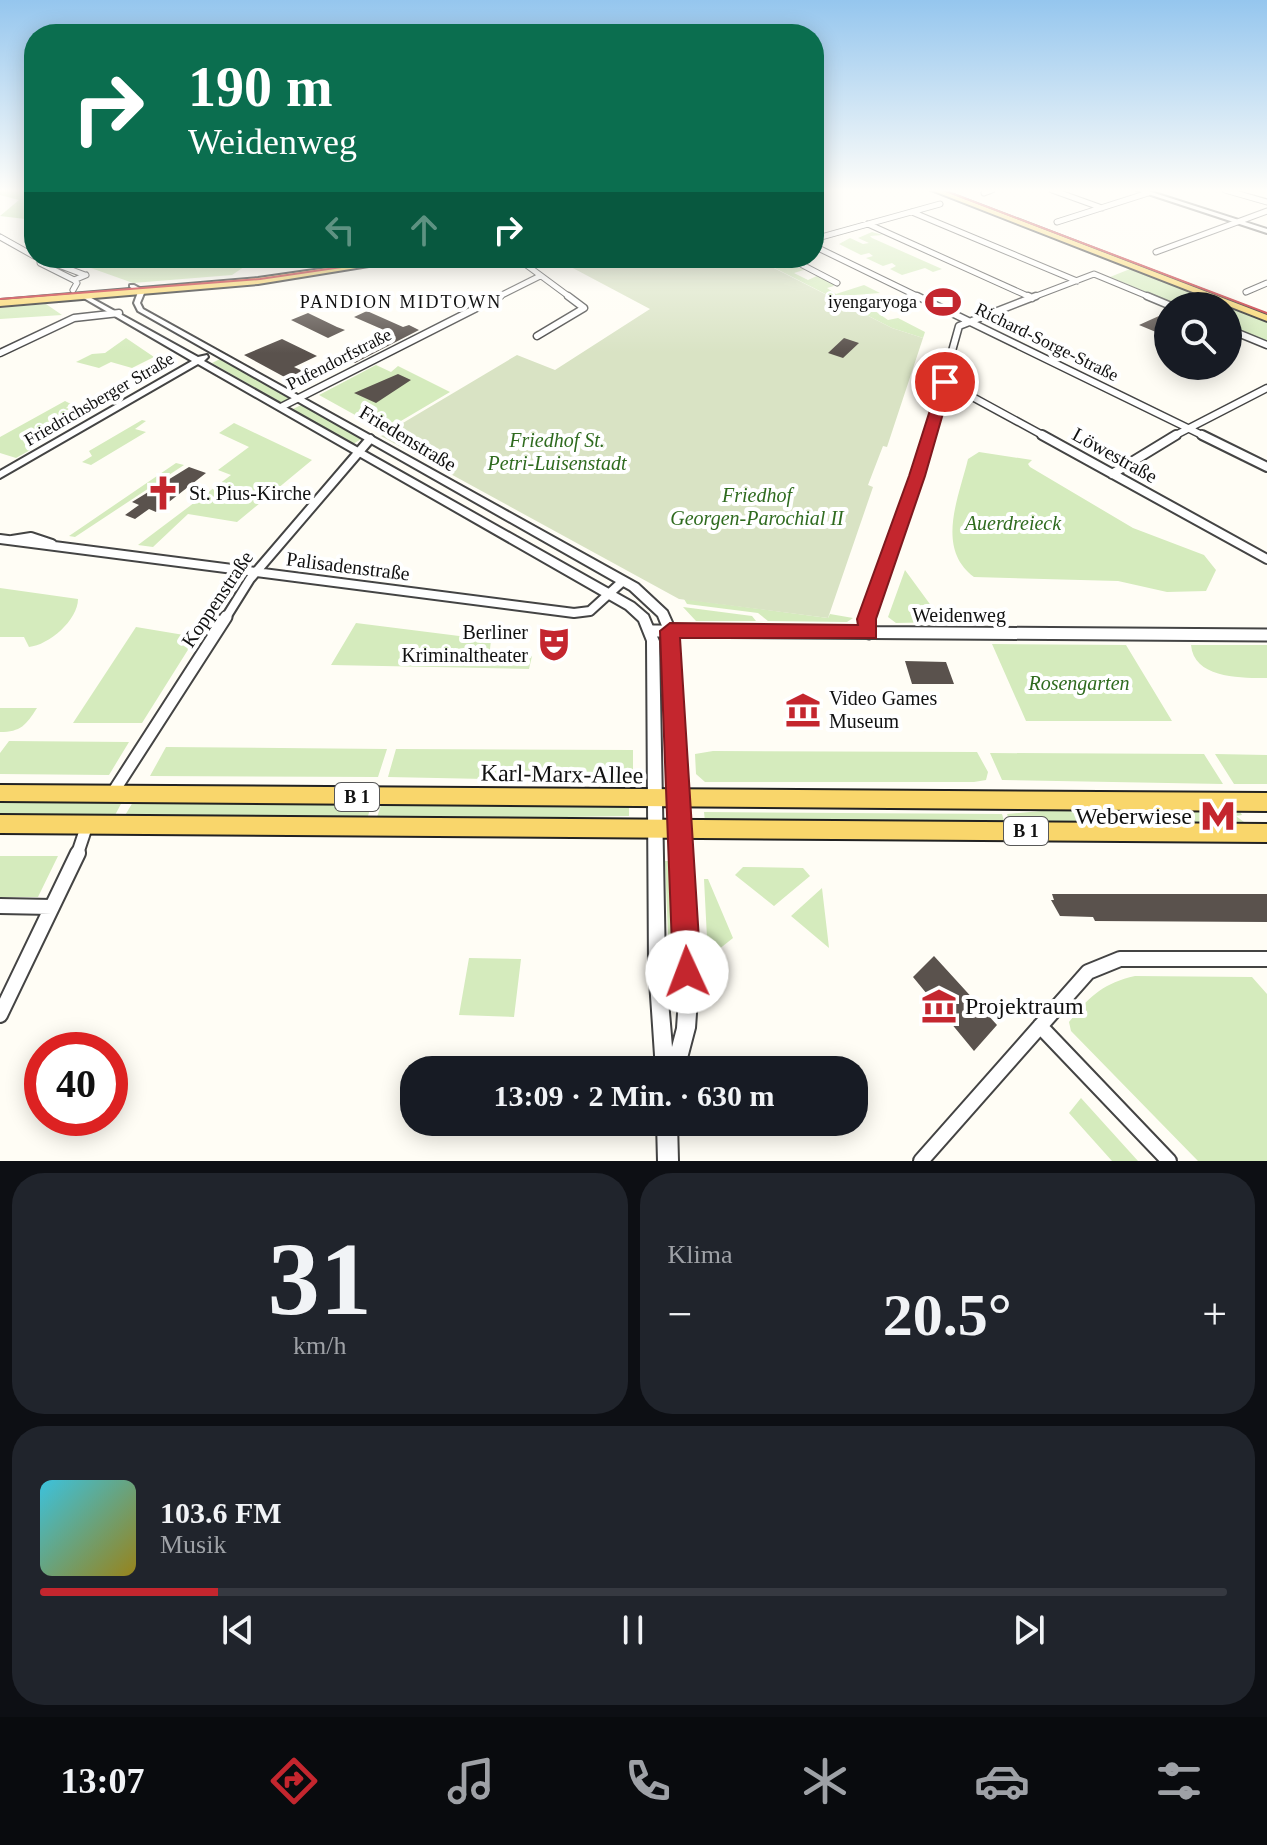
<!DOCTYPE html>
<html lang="de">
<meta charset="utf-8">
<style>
:root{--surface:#171b24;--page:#20242c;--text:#f1f3f6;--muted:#9ea1a6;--line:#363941;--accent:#c4262e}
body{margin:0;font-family:Georgia,serif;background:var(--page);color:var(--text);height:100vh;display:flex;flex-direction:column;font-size:30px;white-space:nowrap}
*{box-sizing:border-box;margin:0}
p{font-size:26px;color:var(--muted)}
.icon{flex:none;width:44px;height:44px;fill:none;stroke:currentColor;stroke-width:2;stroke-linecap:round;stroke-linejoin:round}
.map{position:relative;height:1161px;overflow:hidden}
.side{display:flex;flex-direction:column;gap:12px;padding:12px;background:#0d0f14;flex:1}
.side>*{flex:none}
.hud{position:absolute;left:24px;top:24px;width:800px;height:244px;border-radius:32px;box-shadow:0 4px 20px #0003;background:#0b6e4f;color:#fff;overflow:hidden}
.fabs{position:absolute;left:1154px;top:292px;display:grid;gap:16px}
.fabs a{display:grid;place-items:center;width:88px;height:88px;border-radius:50%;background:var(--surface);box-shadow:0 4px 20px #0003;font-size:40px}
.speed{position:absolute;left:24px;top:1032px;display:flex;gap:16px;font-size:40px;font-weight:700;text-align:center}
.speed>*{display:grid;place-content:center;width:104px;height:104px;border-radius:50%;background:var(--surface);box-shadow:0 4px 20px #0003;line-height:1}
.speed .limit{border:12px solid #d22;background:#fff;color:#111}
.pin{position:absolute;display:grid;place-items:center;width:68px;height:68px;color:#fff;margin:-34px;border:4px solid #fff;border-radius:50%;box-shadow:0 2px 8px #0007}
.me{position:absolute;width:88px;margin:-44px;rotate:358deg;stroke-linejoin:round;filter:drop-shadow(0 0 6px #0008)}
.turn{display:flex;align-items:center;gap:28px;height:168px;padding:0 32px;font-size:36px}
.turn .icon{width:104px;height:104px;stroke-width:2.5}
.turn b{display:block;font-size:56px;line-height:68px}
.lanes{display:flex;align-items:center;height:76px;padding:0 32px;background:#0003;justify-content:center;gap:40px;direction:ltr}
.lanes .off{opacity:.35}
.big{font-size:60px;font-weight:800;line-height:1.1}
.side .card{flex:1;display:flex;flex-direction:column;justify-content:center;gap:12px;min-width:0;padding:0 28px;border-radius:32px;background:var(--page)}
.side .dial{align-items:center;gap:0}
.dial b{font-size:104px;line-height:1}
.song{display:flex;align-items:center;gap:24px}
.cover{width:96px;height:96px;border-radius:12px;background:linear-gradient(135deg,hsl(190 70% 55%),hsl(50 70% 35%))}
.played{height:8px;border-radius:4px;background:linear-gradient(90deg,var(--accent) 15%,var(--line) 15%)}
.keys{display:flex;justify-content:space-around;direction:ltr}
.heat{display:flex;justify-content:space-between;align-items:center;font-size:44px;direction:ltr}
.side .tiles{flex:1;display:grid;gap:12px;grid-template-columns:1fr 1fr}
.card:last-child{grid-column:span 2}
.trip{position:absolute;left:400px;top:1056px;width:468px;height:80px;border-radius:32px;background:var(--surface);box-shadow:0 4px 20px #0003;font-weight:800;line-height:80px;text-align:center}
.dock{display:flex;height:128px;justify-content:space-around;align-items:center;background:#090b0e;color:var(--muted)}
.dock .icon{width:56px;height:56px}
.dock .current{color:var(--accent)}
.dock b{font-size:36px;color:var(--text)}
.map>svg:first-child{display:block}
.green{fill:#d5ebbd}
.forest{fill:#b9dc9c}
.cemetery{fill:#d9e3c4}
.building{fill:#5a524d}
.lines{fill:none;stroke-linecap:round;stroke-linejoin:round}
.minor-far4-casing{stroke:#444;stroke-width:7}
.minor-far3-casing{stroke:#444;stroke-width:9}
.minor-far2-casing{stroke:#444;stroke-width:12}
.minor-far1-casing{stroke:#444;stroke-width:15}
.minor-casing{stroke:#444;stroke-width:18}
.tertiary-casing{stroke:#444;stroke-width:4}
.primary-casing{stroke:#222;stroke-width:4}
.minor-far4{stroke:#fff;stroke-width:5}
.minor-far3{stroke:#fff;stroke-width:6}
.minor-far2{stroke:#fff;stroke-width:8}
.minor-far1{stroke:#fff;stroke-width:11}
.minor{stroke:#fff;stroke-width:14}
.tertiary{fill:#fff;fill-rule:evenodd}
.primary{fill:#f9d66b;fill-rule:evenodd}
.tram{stroke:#c4262e;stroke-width:2}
.route{fill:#c4262e;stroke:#7f191e;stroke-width:2}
.labels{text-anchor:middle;stroke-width:8;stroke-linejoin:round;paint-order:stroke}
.far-neighbourhood-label{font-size:18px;letter-spacing:2px;fill:#111;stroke:#fff}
.far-poi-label{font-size:18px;fill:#111;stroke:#fff;text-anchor:end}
.far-street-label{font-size:18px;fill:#111;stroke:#fff}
.shield{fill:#fff;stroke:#585858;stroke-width:2}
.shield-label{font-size:18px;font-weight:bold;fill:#111}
.street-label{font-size:20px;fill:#111;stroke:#fff}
.park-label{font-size:20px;font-style:italic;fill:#2f6b1f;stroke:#fff}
.poi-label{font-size:20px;fill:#111;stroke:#fff;text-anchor:start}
.near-street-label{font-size:24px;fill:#111;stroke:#fff}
.near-poi-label{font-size:24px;fill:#111;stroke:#fff;text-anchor:end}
</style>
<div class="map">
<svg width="1267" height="1161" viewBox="0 0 1267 1161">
<rect width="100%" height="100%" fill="#fffdf5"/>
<path class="green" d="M872 232 883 235 870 236 872 238 942 269 933 272 925 268 902 275 890 269 896 266 892 263 883 266 866 258 873 256 869 253 861 255 839 244 850 238 863 244 869 243 858 238Z
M63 258H257L232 275 133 283Z
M755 258H767L779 265 791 260 785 266 807 269 794 273 808 280 819 275 832 282 834 286 827 288 836 294 864 285 880 293 855 295 860 298 852 302 868 305 889 298 903 305 896 308 886 304 876 307 875 311 888 320 898 318 925 332 923 338 892 328Z
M1130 269 1226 306H1179L1110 277Z
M46 304 62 315 0 319V308Z
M1228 307 1267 322V341L1228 325Z
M126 338 154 357 132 368 111 362 99 368 76 362 92 354 105 353Z
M220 359 290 399 282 403 212 363Z
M376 365 391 372 398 366 450 392 384 431 319 395Z
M65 401 71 404 66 408 81 411 43 435 37 433 25 439 39 445 16 458 0 453V437Z
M301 405 351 433 358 431 366 436 350 446 337 440 343 438 293 409Z
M142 420 146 421 135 429 146 432 91 465 82 462 92 456 89 451Z
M234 423 312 460 237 522 188 514 153 547 138 545 231 475 218 470 249 447 219 433Z
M979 452 1032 460 1028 464 1030 467 1133 528 1204 555 1216 570 1206 591 1167 592 1118 581 974 577C935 548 959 497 968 459Z
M176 463 184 465 75 537 69 536Z
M905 570 943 622 896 623 888 617Z
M0 588 78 599C78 620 49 645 29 647L24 637H0Z
M684 599 828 618 830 614 853 618 847 622 768 621 758 613 687 604Z
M683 607 752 616 756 621H696Z
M356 623 491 640 490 649 532 656 529 669 331 665Z
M136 627 196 637 142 723H73Z
M992 644 1126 645 1172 721H1026Z
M1191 645H1267V678C1242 678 1194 679 1191 645Z
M0 708H37C26 725 21 732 0 732Z
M9 741 129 742 109 775 0 774V753Z
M166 747 387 749 378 777 150 776Z
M396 749 633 750V782L388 777Z
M713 751 977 752 988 772 986 780 974 782H705L696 774 695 754Z
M990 753 1204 754 1223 784 1002 780Z
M1215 754 1267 755V784H1234Z
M0 801 122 802 114 817 0 816Z
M133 802 371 805 367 820 124 817Z
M381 805 629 806V816L376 820Z
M1064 809 1239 810 1242 815 1236 816 1248 825 1011 824 1007 814Z
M704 812 1002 814 1005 824 705 822Z
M0 856H58L38 897H0Z
M665 861H673L677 1000 676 1006 671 1007Z
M743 867 803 868 810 876 774 906 735 875Z
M704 879H708L733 938 708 958Z
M822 888 829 948 791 916Z
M469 958 521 959 514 1017 459 1015Z
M1135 976 1252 977 1267 994V1161H1198L1071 1031 1069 1022C1089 997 1103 983 1135 976Z
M1081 1098 1138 1161H1112L1069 1113Z"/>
<path class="forest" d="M0 190H34V220L0 216 19 200 0 195Z"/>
<path class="cemetery" d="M554 258H754L892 328 923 338 887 447 883 446 868 485 873 487 828 618 679 599 381 436 517 355 555 370 650 309Z"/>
<path class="building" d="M367 311 403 327 409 325 419 330 355 363 342 357 393 334 354 317Z
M1168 312V337L1139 325 1150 320Z
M308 313 337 327 345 330 328 338 291 320Z
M844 338 859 343 843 358 828 353Z
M282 339 317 356 294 367 305 372 290 380 244 355Z
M398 374 411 380 376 403 354 393Z
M189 467 206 473 156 512 149 509 135 519 125 515 139 505 132 502Z
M905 661 946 662 954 684H912Z
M1052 894H1267V922L1095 921 1093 917 1060 916 1051 900H1054Z
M934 956 997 1025 974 1051 913 977Z"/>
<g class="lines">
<g class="minor-far4-casing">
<path id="minor-far4" d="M1052 190 1102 208
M1225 190 1267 202
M984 193 992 190
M912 212 1077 281
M1057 222 1148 193
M868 224 1032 298
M0 237 34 256
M814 239 940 204
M814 246 921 298
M1156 252 1267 211
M40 258V263L74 280 86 275
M40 258 85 275
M517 258 571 298
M789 258 837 283
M73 290 77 283 74 280
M1246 292 1267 283
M496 298 540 276
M1031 298 1094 274 1152 298"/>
</g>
<g class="minor-far3-casing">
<path id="minor-far3" d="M917 296 1206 437
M1028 296 1032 298
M1147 296 1171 306
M1228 329 1267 345
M537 336 584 308 568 296
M0 353 74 318 119 313
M945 382 1046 437
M281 407 500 296
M928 437 959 326 1036 296
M1172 437 1267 388"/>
</g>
<g class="minor-far2-casing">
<path id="minor-far2" d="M1042 435 1267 559
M1202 435 1267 467
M1112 474 1176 435
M0 539 574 613 590 611 623 581
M12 540 31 537 52 544
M225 619 250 579 370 439
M867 619 929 435"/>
</g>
<g class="minor-far1-casing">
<path id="minor-far1" d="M868 617 869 633
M652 631 1267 635
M112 794 226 617
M77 855 87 825"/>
</g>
<g class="minor-casing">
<path id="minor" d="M0 906 52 907
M0 1015 78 853
M1040 1026 1169 1161
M921 1161 1088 972 1120 959H1267"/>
</g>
<g class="tertiary-casing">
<path id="tertiary" d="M1136 190H1145L1267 229V233Z
M130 285H134L145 291 140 303 143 309 638 584 667 611 676 631 697 999 695 1028 684 1070H656L649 966 647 641 639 621 626 609 198 364 0 478V471L192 361 82 297V295L84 294 198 357 207 355 208 357 204 361 634 603 648 615 659 641 665 966 672 1047 677 1028 679 999 664 631 658 616 630 590 138 311 134 303 138 292 130 287Z
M657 1122H677L678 1161H658Z"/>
</g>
<g class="primary-casing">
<path id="primary" d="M931 190H941L1267 315V321Z
M398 258H418L258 284 0 306V300L258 278Z
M0 785 1267 793V811L0 801Z
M0 815 1267 824V842L0 833Z"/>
</g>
<use href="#minor-far4" class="minor-far4"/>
<use href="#minor-far3" class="minor-far3"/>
<use href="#minor-far2" class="minor-far2"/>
<use href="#minor-far1" class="minor-far1"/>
<use href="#minor" class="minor"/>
<use href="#tertiary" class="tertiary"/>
<use href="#primary" class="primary"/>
<path class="tram" d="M943 190 1267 313
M0 299 260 279 403 258"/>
</g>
<linearGradient id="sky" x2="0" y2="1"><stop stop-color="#95c6ee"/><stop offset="0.54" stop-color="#fffefa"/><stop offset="1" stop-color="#fffefa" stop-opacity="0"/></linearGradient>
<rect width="1267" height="353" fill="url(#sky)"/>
<path class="route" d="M945 378 952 382 925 476 876 619V638H680L701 972 697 982 687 986 677 982 673 972 660 631 670 623 858 625 857 619 909 476 939 382Z"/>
<defs>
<g id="stadium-bare" transform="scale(2.76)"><path d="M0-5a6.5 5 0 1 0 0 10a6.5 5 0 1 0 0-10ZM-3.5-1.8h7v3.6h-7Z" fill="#c4262e" stroke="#fff" stroke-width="2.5" paint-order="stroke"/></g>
<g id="church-bare" transform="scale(2.76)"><path d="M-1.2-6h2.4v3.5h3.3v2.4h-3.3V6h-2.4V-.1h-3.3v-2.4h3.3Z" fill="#c4262e" stroke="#fff" stroke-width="2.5" paint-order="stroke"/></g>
<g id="theatre-bare" transform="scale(2.76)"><path d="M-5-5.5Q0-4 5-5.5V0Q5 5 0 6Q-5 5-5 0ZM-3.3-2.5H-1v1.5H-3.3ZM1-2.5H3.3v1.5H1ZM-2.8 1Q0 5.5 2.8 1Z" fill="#c4262e" stroke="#fff" stroke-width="2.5" paint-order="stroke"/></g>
<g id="museum-bare" transform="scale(2.76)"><path d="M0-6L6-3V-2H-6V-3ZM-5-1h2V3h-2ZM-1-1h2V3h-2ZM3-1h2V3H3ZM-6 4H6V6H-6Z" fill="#c4262e" stroke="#fff" stroke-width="2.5" paint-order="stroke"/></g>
<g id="metro-bare" transform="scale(2.76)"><path d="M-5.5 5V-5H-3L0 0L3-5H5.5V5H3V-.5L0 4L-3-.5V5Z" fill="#c4262e" stroke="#fff" stroke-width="2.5" paint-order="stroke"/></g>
</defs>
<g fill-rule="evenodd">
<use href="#stadium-bare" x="943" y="302"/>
<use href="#church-bare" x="163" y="493"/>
<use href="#theatre-bare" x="554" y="644"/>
<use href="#museum-bare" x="803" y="710"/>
<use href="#metro-bare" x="1218" y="816"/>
<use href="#museum-bare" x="939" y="1006"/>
</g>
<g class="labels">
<g class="far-neighbourhood-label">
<text x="401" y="308">PANDION MIDTOWN</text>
</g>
<g class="far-poi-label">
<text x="917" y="308">iyengaryoga</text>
</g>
<g class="far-street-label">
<text transform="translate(1047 342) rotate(26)" y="6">Richard-Sorge-Straße</text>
<text transform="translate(339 359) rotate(-27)" y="6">Pufendorfstraße</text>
<text transform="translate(99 399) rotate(-30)" y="6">Friedrichsberger Straße</text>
</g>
<g class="shield">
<rect x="335" y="783" width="44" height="28" rx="6"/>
<rect x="1004" y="817" width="44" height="28" rx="6"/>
</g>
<g class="shield-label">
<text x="357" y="803">B 1</text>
<text x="1026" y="837">B 1</text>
</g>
<g class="street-label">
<text transform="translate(408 438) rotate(31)" y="7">Friedenstraße</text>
<text transform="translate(1115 455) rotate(29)" y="7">Löwestraße</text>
<text transform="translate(348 566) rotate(7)" y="7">Palisadenstraße</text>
<text transform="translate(217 599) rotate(-56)" y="7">Koppenstraße</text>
<text x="959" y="622">Weidenweg</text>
</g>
<g class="park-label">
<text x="557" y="447">Friedhof St.<tspan x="557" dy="23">Petri-Luisenstadt</tspan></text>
<text x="757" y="502">Friedhof<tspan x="757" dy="23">Georgen-Parochial II</tspan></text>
<text x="1013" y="530">Auerdreieck</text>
<text x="1079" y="690">Rosengarten</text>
</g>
<g class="poi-label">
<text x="189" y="500">St. Pius-Kirche</text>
<text x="528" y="639" text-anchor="end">Berliner<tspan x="528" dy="23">Kriminaltheater</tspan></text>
<text x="829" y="705">Video Games<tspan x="829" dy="23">Museum</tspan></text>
</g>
<g class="near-street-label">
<text transform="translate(562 774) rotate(1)" y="8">Karl-Marx-Allee</text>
</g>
<g class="near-poi-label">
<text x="1192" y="824">Weberwiese</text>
<text x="965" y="1014" text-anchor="start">Projektraum</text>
</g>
</g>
</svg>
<div class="fabs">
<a><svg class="icon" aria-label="search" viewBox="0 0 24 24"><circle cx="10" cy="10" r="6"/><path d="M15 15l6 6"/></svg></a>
</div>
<div class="speed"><div class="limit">40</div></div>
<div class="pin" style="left:945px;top:382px;background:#d93025"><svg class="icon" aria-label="arrive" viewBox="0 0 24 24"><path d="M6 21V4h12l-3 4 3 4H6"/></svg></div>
<svg class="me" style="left:687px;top:972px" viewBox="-20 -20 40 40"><circle r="19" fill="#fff"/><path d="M0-13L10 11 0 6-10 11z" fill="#c4262e"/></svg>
<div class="trip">13:09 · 2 Min. · 630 m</div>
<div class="hud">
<div class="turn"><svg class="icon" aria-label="right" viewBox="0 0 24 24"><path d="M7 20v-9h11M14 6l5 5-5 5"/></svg><div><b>190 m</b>Weidenweg</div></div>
<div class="lanes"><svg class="icon off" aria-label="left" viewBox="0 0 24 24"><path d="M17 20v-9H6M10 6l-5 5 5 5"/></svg><svg class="icon off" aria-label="ahead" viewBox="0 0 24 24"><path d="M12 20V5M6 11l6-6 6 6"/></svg><svg class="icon" aria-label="right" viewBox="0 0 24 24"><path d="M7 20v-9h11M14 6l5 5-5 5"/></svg></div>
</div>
</div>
<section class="side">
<div class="tiles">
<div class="card dial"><b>31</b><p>km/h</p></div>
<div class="card"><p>Klima</p>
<div class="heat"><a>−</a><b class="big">20.5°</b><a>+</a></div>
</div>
<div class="card">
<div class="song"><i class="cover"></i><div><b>103.6 FM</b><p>Musik</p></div></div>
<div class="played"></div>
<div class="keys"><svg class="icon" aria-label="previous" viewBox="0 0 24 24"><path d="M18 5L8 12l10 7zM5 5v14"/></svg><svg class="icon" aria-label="pause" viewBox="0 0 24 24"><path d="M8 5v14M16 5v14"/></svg><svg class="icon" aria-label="next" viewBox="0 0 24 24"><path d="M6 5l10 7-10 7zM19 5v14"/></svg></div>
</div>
</div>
</section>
<nav class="dock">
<b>13:07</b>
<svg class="icon current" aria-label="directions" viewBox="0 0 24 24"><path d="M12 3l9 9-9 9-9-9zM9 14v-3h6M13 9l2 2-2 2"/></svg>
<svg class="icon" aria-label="music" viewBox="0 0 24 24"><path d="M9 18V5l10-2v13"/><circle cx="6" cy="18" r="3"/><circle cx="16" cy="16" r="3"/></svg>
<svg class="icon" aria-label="phone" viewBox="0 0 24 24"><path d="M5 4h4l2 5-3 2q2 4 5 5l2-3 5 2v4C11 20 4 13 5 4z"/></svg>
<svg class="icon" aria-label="climate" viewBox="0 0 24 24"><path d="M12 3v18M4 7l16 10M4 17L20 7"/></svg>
<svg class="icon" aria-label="car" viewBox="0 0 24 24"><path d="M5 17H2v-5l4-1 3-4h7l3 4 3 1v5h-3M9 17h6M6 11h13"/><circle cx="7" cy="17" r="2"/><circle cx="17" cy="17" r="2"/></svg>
<svg class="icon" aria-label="filters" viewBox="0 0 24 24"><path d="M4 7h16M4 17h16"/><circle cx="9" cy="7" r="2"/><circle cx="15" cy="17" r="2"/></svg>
</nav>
